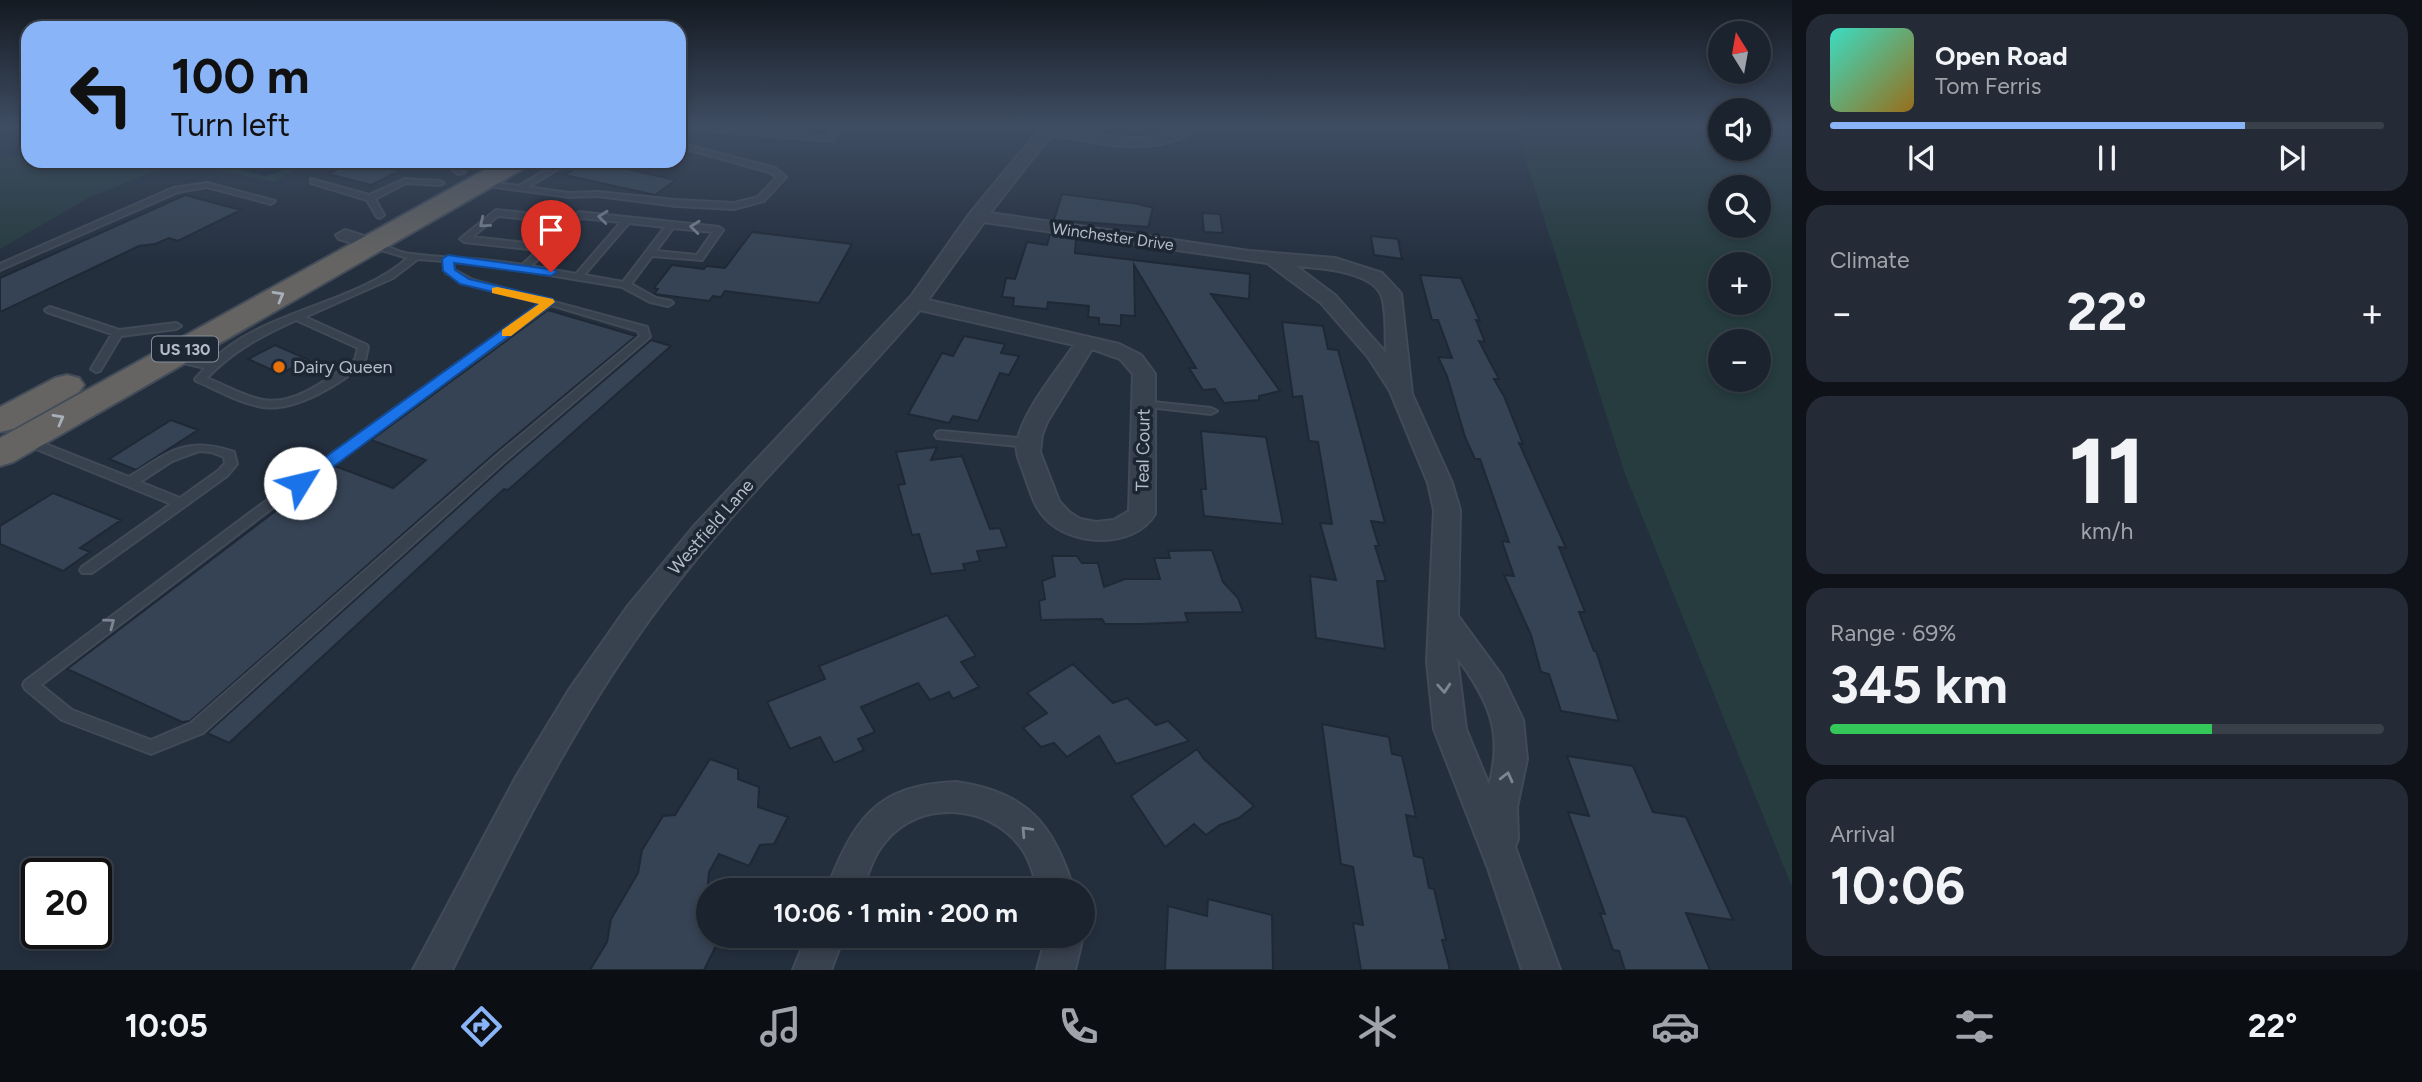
<!DOCTYPE html>
<meta charset="utf-8">
<style>
:root{--surface:#1b232e;--page:#242b36;--text:#f1f3f6;--muted:#a0a4aa;--line:#39404a;--accent:#8ab4f8}
body{margin:0;font-family:Figtree,sans-serif;background:var(--page);color:var(--text);height:100vh;display:flex;flex-direction:column;font-size:26px;white-space:nowrap}
*{box-sizing:border-box;margin:0}
p{font-size:23px;color:var(--muted)}
.icon{flex:none;width:38px;height:38px;fill:none;stroke:currentColor;stroke-width:2;stroke-linecap:round;stroke-linejoin:round}
.map{position:relative;flex:1;overflow:hidden}
.drawer{display:flex;flex-direction:column;gap:14px;padding:14px;background:#0f1319;width:630px}
.drawer>*{flex:none}
.banner{position:absolute;left:21px;top:21px;width:665px;height:147px;border-radius:21px;box-shadow:0 4px 10px #0003,0 0 0 2px var(--line);background:#8ab4f8;color:#111;overflow:hidden}
.needle{width:46px;rotate:349deg}
.fabs{position:absolute;left:1708px;top:21px;display:grid;gap:14px}
.fabs a{display:grid;place-items:center;width:63px;height:63px;border-radius:50%;background:var(--surface);box-shadow:0 4px 10px #0003,0 0 0 2px var(--line);font-size:35px}
.speed{position:absolute;left:21px;top:858px;display:flex;gap:14px;font-size:35px;font-weight:700;text-align:center}
.speed>*{display:grid;place-content:center;width:91px;height:91px;border-radius:50%;background:var(--surface);box-shadow:0 4px 10px #0003,0 0 0 2px var(--line);line-height:1}
.speed .limit{border:4px solid #111;border-radius:10px;background:#fff;color:#111}
.pin{position:absolute;display:grid;place-items:center;width:60px;height:60px;color:#fff;margin:-72px -30px;border-radius:50% 50% 50% 0;rotate:-45deg;box-shadow:0 0 7px #0007}
.pin .icon{rotate:45deg}
.me{position:absolute;width:77px;margin:-38px;rotate:54deg;stroke-linejoin:round;filter:drop-shadow(0 0 5px #0008)}
.turn{display:flex;align-items:center;gap:24px;height:147px;padding:0 35px;font-size:32px}
.turn .icon{width:91px;height:91px;stroke-width:2.5}
.turn b{display:block;font-size:49px;line-height:60px}
.big{font-size:52px;font-weight:700;line-height:1.1}
.drawer .widget{flex:1;display:flex;flex-direction:column;justify-content:center;gap:10px;min-width:0;padding:0 24px;border-radius:21px;background:var(--page)}
.drawer .dial{align-items:center;gap:0}
.dial b{font-size:91px;line-height:1}
.song{display:flex;align-items:center;gap:21px}
.cover{width:84px;height:84px;border-radius:10px;background:linear-gradient(135deg,hsl(170 70% 55%),hsl(40 70% 35%))}
.played{height:7px;border-radius:4px;background:linear-gradient(90deg,var(--accent) 75%,var(--line) 75%)}
.keys{display:flex;justify-content:space-around;direction:ltr}
.heat{display:flex;justify-content:space-between;align-items:center;font-size:38px;direction:ltr}
.charge{height:10px;border-radius:5px;background:linear-gradient(90deg,#34c759 69%,var(--line) 0)}
.trip{position:absolute;left:696px;top:878px;width:399px;height:70px;border-radius:35px;background:var(--surface);box-shadow:0 4px 10px #0003,0 0 0 2px var(--line);font-weight:700;line-height:70px;text-align:center}
.tabs{display:flex;height:112px;justify-content:space-around;align-items:center;background:#0b0e12;color:var(--muted)}
.tabs .icon{width:49px;height:49px}
.tabs .selected{color:var(--accent)}
.tabs b{font-size:32px;color:var(--text)}
main{display:flex;flex:1;min-height:0}
.map>svg:first-child{display:block}
.green{fill:#263c3f;fill-rule:evenodd}
.water{fill:#17263c}
.building{fill:#364354;stroke:#1f2835;stroke-width:2}
.lines{fill:none;stroke-linecap:round;stroke-linejoin:round}
.service-casing{stroke:#414a57;stroke-width:4}
.minor-casing{stroke:#414a57;stroke-width:4}
.trunk-casing{stroke:#434c59;stroke-width:4}
.service{fill:#38414e;fill-rule:evenodd}
.minor{fill:#38414e;fill-rule:evenodd}
.trunk{fill:#656462;fill-rule:evenodd}
.oneway{stroke:#7c8592}
.oneway2{stroke:#a8afba}
.route{fill:#1a73e8;stroke:#114b97;stroke-width:2}
.slow{fill:#f59e0b}
.food-dot{fill:#e8710a;stroke:#1d2633;stroke-width:2.5}
.labels{text-anchor:middle;stroke-width:7;stroke-linejoin:round;paint-order:stroke}
.far-street-label{font-size:16px;fill:#b4bcc9;stroke:#1d2633}
.shield{fill:#1d2633;stroke:#878f9c;stroke-width:2}
.shield-label{font-size:16px;font-weight:bold;fill:#b4bcc9}
.poi-label{font-size:18px;fill:#b4bcc9;stroke:#1d2633;text-anchor:start}
.street-label{font-size:18px;fill:#b4bcc9;stroke:#1d2633}
</style>
<main>
<div class="map">
<svg width="1792" height="970" viewBox="0 0 1792 970">
<rect width="100%" height="100%" fill="#242f3e"/>
<path class="green" d="M1515 127H1720V149H1759V127H1792V887L1625 474ZM1720 187H1759V226H1720ZM1720 264H1759V303H1720ZM1720 341H1759V380H1720Z
M28 153V161H309L274 182 178 162 88 198 0 249V157Z"/>
<path class="water" d="M203 161H294L277 173 265 176Z"/>
<path class="building" d="M354 161H362L400 171 371 185 328 174Z
M587 161H640L626 169 676 180 655 195 565 175Z
M1062 194 1139 204 1153 208 1148 227 1054 220Z
M185 195 241 210 178 241 169 238 155 244 139 246 0 312V278Z
M1202 213 1220 214 1223 233 1204 232Z
M752 232 852 244 819 303 725 291 721 297 713 296 709 301 654 294 658 289 654 288 672 265 704 269 706 266 725 268Z
M1050 234 1076 238 1075 253 1250 274 1249 299 1211 294 1280 391 1259 396V400L1224 403 1215 389 1203 390 1189 368H1196L1134 265 1135 316 1121 315V326L1099 324V318L1088 317 1089 306 1048 302 1047 309 1013 306 1014 298 1002 297 1006 278 1015 279 1027 242 1047 245Z
M1371 236 1398 239 1402 259 1374 255Z
M1420 275 1461 278 1480 321 1476 320 1485 342 1479 341 1499 379H1494L1504 396 1523 444 1519 443 1566 548 1559 547 1585 612H1579L1594 651H1596L1619 721 1561 711 1549 674 1541 672 1531 635 1504 575 1514 576 1502 541 1509 542 1480 459H1475L1465 437 1447 376 1438 357 1452 358 1438 320H1432Z
M548 310 636 336 494 454 190 721 182 722 67 669 335 466 393 488 426 460 371 440Z
M1282 322 1323 326 1328 349 1338 350 1385 523 1371 521 1379 546H1375L1386 581H1377L1385 649 1316 638 1310 576 1336 580 1320 523 1332 524 1318 442 1309 441 1302 396 1293 397Z
M964 336 1005 344 1001 353 1019 356 1009 375 1000 373 978 421 953 416 949 423 908 414 942 353 953 356Z
M651 340 671 346 508 490 504 489 229 743 207 733 506 464Z
M275 345 307 359 281 374 248 359Z
M171 420 198 430 136 470 109 459Z
M1201 431 1266 437 1283 524 1204 516 1201 489H1206Z
M937 447 931 460 962 456 990 529 1000 528 1007 547 977 551 980 561 963 564 965 570 931 574 919 534 912 535 898 485 905 484 896 452Z
M53 493 121 520 80 548 90 552 63 571 0 544V526Z
M1212 550 1223 582 1238 598 1243 612 1185 613 1188 622 1141 624H1105L1102 619 1041 620 1039 601 1045 599 1042 581 1055 576 1052 556H1077L1082 563H1098L1104 587 1125 579H1160L1154 558H1170L1168 551Z
M947 615 976 656 961 662 979 687 953 699 949 692 930 700 918 683 861 707 875 732 858 739 864 750 834 763 820 737 790 749 767 702 825 679 819 666Z
M1073 664 1113 703 1127 698 1156 725 1168 721 1189 741 1116 764 1099 736 1067 757 1054 743 1041 747 1023 728 1047 713 1027 693Z
M1322 724 1389 737 1392 754 1402 756 1416 817 1406 815 1414 856 1423 858 1429 888 1434 889 1446 940H1442L1450 970H1361L1353 923 1363 925 1353 867 1341 864Z
M1197 749 1204 759 1254 806 1239 818 1220 825 1206 835 1194 824 1165 847 1131 796Z
M1567 756 1633 766 1653 812 1686 817 1733 920 1686 913 1710 970H1625L1619 951 1613 950 1600 913 1605 914 1568 812 1589 816Z
M710 759 738 769V779L759 787 758 807 788 817 774 844 760 845 749 866 719 854 709 872 704 929 709 931V936H721L704 970H590L607 942 611 919 638 873 642 850 663 816 675 815Z
M1208 899 1272 915 1273 970H1165L1168 906 1207 916Z"/>
<g class="lines">
<g class="service-casing">
<path id="service" d="M687 127H717L828 137 833 127H841L833 141H830L691 129Z
M679 143 775 168 786 177 764 201 734 209 676 206 598 196 569 197 481 185 477 183 481 181 519 186 561 161H571L528 187 569 193 598 192 676 200 734 203 758 197 777 177 769 172 679 147Z
M440 161H449L465 172 458 174Z
M311 179 369 195 405 179 440 181 444 183 440 185 406 183 375 199 384 215 380 218 377 217 367 200 311 183Z
M207 183 275 201 271 204 207 187 178 192 0 270V264L173 188Z
M496 210 571 218 579 212 719 227 723 230 702 260 652 256 631 284 656 298 671 301 673 303 668 306 650 302 622 287 488 265 453 262 454 270 473 280 647 327 650 337 504 462 203 733 151 754 62 720 25 689 23 685 25 681 255 509 541 303 477 287 446 273 444 261 418 259 393 278 305 317 367 345 368 347 365 361C344 383 294 412 263 407 239 403 218 390 196 381L195 379 205 368 171 360 170 358 171 356 175 355 210 363C261 310 353 306 408 258L368 246V242C381 242 392 250 405 253 444 259 483 258 522 265L538 250 464 242 460 239ZM498 216 566 223 543 245 472 237ZM581 218 621 222 576 274 531 266ZM629 223 665 227 623 282 584 275ZM673 228 713 232 697 255 656 251ZM551 305 638 331 640 336 496 456 191 723 151 740 72 710 41 685 263 515ZM296 320 358 348 355 360C330 377 296 406 263 400 243 396 225 385 207 378 232 351 263 335 296 320Z
M50 307 119 330 176 323 181 326 176 329 121 336 100 371 96 372 91 369 112 334 47 312 45 310Z
M1143 401 1211 408 1217 411 1211 414 1139 406 1137 404 1139 402Z
M941 431 1028 439 1034 443 1028 447 937 438 935 435 937 432Z
M28 437 129 477C168 453 186 435 234 452L237 464 227 476 92 573H82L80 570 82 567 171 504 24 444 22 441 24 438ZM199 451 211 452 224 457 225 463 219 470 180 498 140 482 172 461Z"/>
</g>
<g class="minor-casing">
<path id="minor" d="M1042 127C1084 127 1134 149 1174 131L1175 127H1189L1186 136C1144 156 1095 142 1051 135L990 213 1249 251 1335 258 1382 273 1398 290 1401 294 1412 394 1452 483 1460 510 1458 616 1502 676 1523 720 1527 759 1517 807 1518 839 1515 847 1560 970H1522L1488 868 1434 729 1427 662 1434 510 1428 483 1390 391 1368 357 1321 303 1267 263 984 222 928 300 1119 344 1141 355 1155 374V514C1133 550 1070 546 1045 518 1033 505 1030 489 1024 474 1021 464 1015 454 1017 443 1022 412 1057 371 1074 345L920 310C842 401 755 484 681 578 586 697 519 834 452 970H413L516 777 569 690 628 606 695 525 912 295 971 212ZM1296 266C1319 268 1374 271 1382 297 1387 314 1385 336 1386 353L1335 295ZM1092 349 1120 359 1133 374 1129 511 1114 520 1096 522 1080 519 1069 512 1059 501 1040 452 1042 435 1047 422ZM1457 657C1488 700 1504 731 1489 785L1466 729Z
M345 230 377 240 380 244 371 249 339 239 336 235Z
M956 782C1027 792 1054 824 1074 891H1038C1034 875 1030 859 1020 846 988 804 919 799 885 842 873 856 868 874 862 891H826C854 821 874 785 956 782Z
M807 936H844L831 970H793Z
M1046 936H1083L1075 970H1037Z"/>
</g>
<g class="trunk-casing">
<path id="trunk" d="M501 161H531L528 166 13 462 0 466V438Z
M67 375 79 378 84 385 79 392 13 429 0 432V407L55 378Z"/>
</g>
<use href="#service" class="service"/>
<use href="#minor" class="minor"/>
<use href="#trunk" class="trunk"/>
</g>
<defs><path id="oneway-chevron" d="M-2-3.5L2.5 0L-2 3.5" fill="none" stroke-width="1.6" stroke-linecap="round" stroke-linejoin="round" transform="scale(1.75)"/></defs>
<g class="oneway">
<use href="#oneway-chevron" transform="translate(603 217) rotate(-174)"/>
<use href="#oneway-chevron" transform="translate(484 223) rotate(140)"/>
<use href="#oneway-chevron" transform="translate(695 227) rotate(-174)"/>
<use href="#oneway-chevron" transform="translate(110 623) rotate(-37)"/>
<use href="#oneway-chevron" transform="translate(1444 688) rotate(86)"/>
<use href="#oneway-chevron" transform="translate(1507 777) rotate(-76)"/>
<use href="#oneway-chevron" transform="translate(1026 831) rotate(-133)"/>
</g>
<g class="oneway2">
<use href="#oneway-chevron" transform="translate(279 296) rotate(-29)"/>
<use href="#oneway-chevron" transform="translate(59 419) rotate(-29)"/>
</g>
<linearGradient id="sky" x2="0" y2="1"><stop stop-color="#141a22"/><stop offset="0.48" stop-color="#3f4d63"/><stop offset="1" stop-color="#3f4d63" stop-opacity="0"/></linearGradient>
<rect width="1792" height="263" fill="url(#sky)"/>
<path class="route" d="M448 255 555 270 557 272 551 276 454 263 455 270 469 279 553 299 555 302 306 487H295L292 483 295 479 539 303 460 284 443 271 442 259Z"/>
<path class="slow" d="M497 287 553 299 555 302 511 336H502V330L539 304 492 293V288Z"/>
<circle class="food-dot" cx="279" cy="367" r="7"/>
<g class="labels">
<g class="far-street-label">
<text transform="translate(1113 236) rotate(8)" y="6">Winchester Drive</text>
</g>
<rect class="shield" x="152" y="336.5" width="66" height="25" rx="5"/>
<g class="shield-label">
<text x="185" y="355">US 130</text>
</g>
<g class="poi-label">
<text x="293" y="373">Dairy Queen</text>
</g>
<g class="street-label">
<text transform="translate(1143 450) rotate(-89)" y="6">Teal Court</text>
<text transform="translate(711 527) rotate(-49)" y="6">Westfield Lane</text>
</g>
</g>
</svg>
<div class="fabs">
<a><svg class="needle" viewBox="-14 -14 28 28"><path d="M0-13l5 13h-10z" fill="#e53935"/><path d="M0 13l5-13h-10z" fill="#a0a4aa"/></svg></a>
<a><svg class="icon" aria-label="sound" viewBox="0 0 24 24"><path d="M4 9h4l5-4v14l-5-4H4zM17 9q2 3 0 6"/></svg></a>
<a><svg class="icon" aria-label="search" viewBox="0 0 24 24"><circle cx="10" cy="10" r="6"/><path d="M15 15l6 6"/></svg></a>
<a>+</a>
<a>−</a>
</div>
<div class="speed"><div class="limit">20</div></div>
<div class="pin" style="left:551px;top:272px;background:#d93025"><svg class="icon" aria-label="arrive" viewBox="0 0 24 24"><path d="M6 21V4h12l-3 4 3 4H6"/></svg></div>
<svg class="me" style="left:300px;top:483px" viewBox="-20 -20 40 40"><circle r="19" fill="#fff"/><path d="M0-13L10 11 0 6-10 11z" fill="#1a73e8"/></svg>
<div class="trip">10:06 · 1 min · 200 m</div>
<div class="banner">
<div class="turn"><svg class="icon" aria-label="left" viewBox="0 0 24 24"><path d="M17 20v-9H6M10 6l-5 5 5 5"/></svg><div><b>100 m</b>Turn left</div></div>
</div>
</div>
<section class="drawer">
<div class="widget">
<div class="song"><i class="cover"></i><div><b>Open Road</b><p>Tom Ferris</p></div></div>
<div class="played"></div>
<div class="keys"><svg class="icon" aria-label="previous" viewBox="0 0 24 24"><path d="M18 5L8 12l10 7zM5 5v14"/></svg><svg class="icon" aria-label="pause" viewBox="0 0 24 24"><path d="M8 5v14M16 5v14"/></svg><svg class="icon" aria-label="next" viewBox="0 0 24 24"><path d="M6 5l10 7-10 7zM19 5v14"/></svg></div>
</div>
<div class="widget"><p>Climate</p>
<div class="heat"><a>−</a><b class="big">22°</b><a>+</a></div>
</div>
<div class="widget dial"><b>11</b><p>km/h</p></div>
<div class="widget"><p>Range · 69%</p><b class="big">345 km</b><div class="charge"></div></div>
<div class="widget"><p>Arrival</p><b class="big">10:06</b></div>
</section>
</main>
<nav class="tabs">
<b>10:05</b>
<svg class="icon selected" aria-label="directions" viewBox="0 0 24 24"><path d="M12 3l9 9-9 9-9-9zM9 14v-3h6M13 9l2 2-2 2"/></svg>
<svg class="icon" aria-label="music" viewBox="0 0 24 24"><path d="M9 18V5l10-2v13"/><circle cx="6" cy="18" r="3"/><circle cx="16" cy="16" r="3"/></svg>
<svg class="icon" aria-label="phone" viewBox="0 0 24 24"><path d="M5 4h4l2 5-3 2q2 4 5 5l2-3 5 2v4C11 20 4 13 5 4z"/></svg>
<svg class="icon" aria-label="climate" viewBox="0 0 24 24"><path d="M12 3v18M4 7l16 10M4 17L20 7"/></svg>
<svg class="icon" aria-label="car" viewBox="0 0 24 24"><path d="M5 17H2v-5l4-1 3-4h7l3 4 3 1v5h-3M9 17h6M6 11h13"/><circle cx="7" cy="17" r="2"/><circle cx="17" cy="17" r="2"/></svg>
<svg class="icon" aria-label="filters" viewBox="0 0 24 24"><path d="M4 7h16M4 17h16"/><circle cx="9" cy="7" r="2"/><circle cx="15" cy="17" r="2"/></svg>
<b>22°</b>
</nav>
